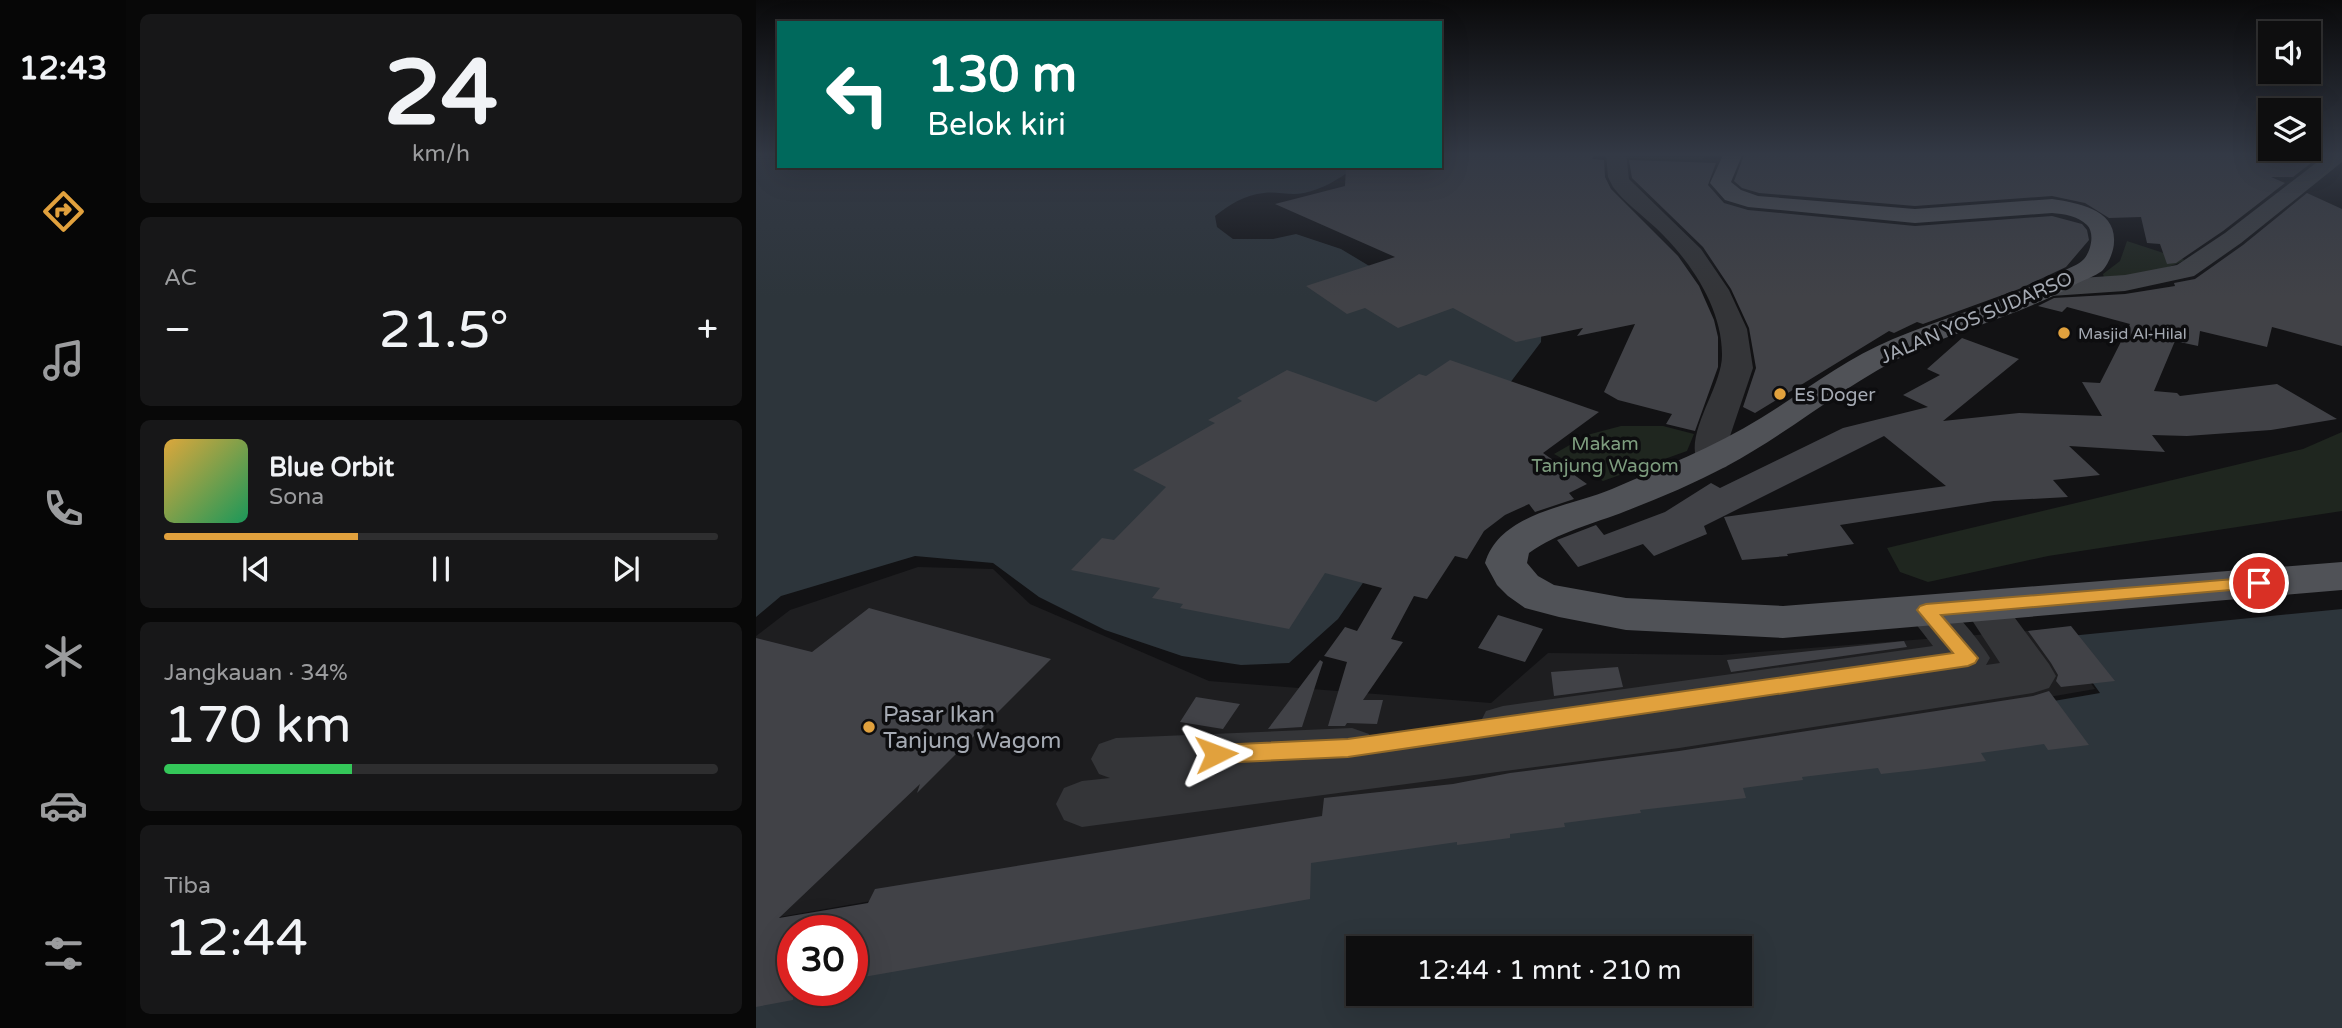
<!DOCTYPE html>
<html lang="id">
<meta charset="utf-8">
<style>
:root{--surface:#0e0e0f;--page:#171718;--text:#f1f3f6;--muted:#9b9c9e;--line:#2e2e2f;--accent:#e1a13d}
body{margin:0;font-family:"Varela Round",sans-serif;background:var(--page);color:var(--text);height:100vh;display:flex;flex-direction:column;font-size:26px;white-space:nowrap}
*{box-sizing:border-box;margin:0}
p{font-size:23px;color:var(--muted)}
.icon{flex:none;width:38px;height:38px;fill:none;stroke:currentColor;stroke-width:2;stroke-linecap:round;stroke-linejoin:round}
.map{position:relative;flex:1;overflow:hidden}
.panel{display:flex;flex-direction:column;gap:14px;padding:14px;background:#080808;width:630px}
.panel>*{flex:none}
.banner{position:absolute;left:21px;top:21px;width:665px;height:147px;border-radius:0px;box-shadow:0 7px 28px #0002,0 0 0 2px var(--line);background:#00695c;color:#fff;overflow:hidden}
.tools{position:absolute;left:1502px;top:21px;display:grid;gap:14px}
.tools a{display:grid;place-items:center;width:63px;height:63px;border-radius:0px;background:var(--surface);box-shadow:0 7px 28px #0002,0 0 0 2px var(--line);font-size:35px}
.speed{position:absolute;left:21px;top:915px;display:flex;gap:14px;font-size:35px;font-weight:700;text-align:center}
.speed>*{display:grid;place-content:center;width:91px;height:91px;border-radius:50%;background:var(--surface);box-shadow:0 7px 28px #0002,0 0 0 2px var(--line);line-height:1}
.speed .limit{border:10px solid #d22;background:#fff;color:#111}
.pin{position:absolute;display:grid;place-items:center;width:60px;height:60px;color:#fff;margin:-30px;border:4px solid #fff;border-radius:50%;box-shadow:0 2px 7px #0007}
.me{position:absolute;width:77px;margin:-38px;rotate:87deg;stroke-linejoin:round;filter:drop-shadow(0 0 5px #0008)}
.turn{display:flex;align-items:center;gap:24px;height:147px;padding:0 35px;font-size:32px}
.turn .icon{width:91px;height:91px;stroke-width:2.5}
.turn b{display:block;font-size:49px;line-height:60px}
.big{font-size:52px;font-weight:600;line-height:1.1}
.panel .card{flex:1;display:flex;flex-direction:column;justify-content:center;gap:10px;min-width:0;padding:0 24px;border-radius:10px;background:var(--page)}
.panel .dial{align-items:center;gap:0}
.dial b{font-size:91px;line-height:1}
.song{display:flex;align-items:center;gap:21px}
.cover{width:84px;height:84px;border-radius:10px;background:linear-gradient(135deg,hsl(40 70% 55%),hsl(150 70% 35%))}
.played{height:7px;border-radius:4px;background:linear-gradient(90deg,var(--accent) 35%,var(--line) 35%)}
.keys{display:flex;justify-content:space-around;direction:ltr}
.heat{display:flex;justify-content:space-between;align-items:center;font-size:38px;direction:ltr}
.charge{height:10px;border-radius:5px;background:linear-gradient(90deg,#34c759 34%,var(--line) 0)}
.trip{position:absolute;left:590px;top:936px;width:406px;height:70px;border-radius:0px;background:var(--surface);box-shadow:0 7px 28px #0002,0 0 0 2px var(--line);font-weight:600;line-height:70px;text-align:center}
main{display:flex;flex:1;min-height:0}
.menu{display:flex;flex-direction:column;width:126px;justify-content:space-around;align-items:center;background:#060606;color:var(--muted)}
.menu .icon{width:49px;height:49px}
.menu .selected{color:var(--accent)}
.menu b{font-size:32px;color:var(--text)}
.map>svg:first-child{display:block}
.built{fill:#1e1e20}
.green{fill:#1f261f}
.water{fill:#2d353b;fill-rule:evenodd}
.building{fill:#414247}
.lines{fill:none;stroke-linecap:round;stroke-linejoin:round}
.minor{fill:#343538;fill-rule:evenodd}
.tertiary{fill:#343538;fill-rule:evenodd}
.secondary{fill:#424448;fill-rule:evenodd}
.primary{fill:#505257;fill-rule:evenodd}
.route{fill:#e1a13d;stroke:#926928;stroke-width:2}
.poi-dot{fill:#e1a13d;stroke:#0d0d0f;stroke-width:2.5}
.labels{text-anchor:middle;stroke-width:7;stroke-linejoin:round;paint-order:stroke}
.far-poi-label{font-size:16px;fill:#a5aab3;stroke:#0d0d0f;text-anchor:start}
.street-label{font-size:19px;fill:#a5aab3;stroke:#0d0d0f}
.poi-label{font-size:19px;fill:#a5aab3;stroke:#0d0d0f;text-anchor:start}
.park-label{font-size:19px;fill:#7d9c7e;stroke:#0d0d0f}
.near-poi-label{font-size:23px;fill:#a5aab3;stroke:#0d0d0f;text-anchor:start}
</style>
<main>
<nav class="menu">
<b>12:43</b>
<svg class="icon selected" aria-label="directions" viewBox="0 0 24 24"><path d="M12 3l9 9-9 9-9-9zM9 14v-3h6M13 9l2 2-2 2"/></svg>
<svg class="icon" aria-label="music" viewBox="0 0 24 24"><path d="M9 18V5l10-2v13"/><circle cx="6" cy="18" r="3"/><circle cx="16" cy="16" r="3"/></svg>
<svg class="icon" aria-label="phone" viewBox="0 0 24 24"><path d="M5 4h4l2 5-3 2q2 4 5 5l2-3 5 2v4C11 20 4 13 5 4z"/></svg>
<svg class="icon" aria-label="climate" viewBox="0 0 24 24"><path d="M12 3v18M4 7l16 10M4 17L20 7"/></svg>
<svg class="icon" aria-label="car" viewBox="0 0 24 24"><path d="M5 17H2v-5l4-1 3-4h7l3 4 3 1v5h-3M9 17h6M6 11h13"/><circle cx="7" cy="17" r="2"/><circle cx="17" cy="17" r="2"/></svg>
<svg class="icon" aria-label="filters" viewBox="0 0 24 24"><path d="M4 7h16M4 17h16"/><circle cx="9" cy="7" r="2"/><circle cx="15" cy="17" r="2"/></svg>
</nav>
<section class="panel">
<div class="card dial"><b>24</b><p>km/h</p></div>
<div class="card"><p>AC</p>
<div class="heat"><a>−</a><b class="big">21.5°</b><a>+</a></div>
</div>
<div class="card">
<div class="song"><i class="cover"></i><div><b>Blue Orbit</b><p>Sona</p></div></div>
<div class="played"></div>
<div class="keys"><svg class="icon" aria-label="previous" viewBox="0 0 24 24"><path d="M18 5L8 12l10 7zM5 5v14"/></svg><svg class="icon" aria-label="pause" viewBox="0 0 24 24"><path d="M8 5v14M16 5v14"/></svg><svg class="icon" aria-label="next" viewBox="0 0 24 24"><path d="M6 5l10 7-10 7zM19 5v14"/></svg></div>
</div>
<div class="card"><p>Jangkauan · 34%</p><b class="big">170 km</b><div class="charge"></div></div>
<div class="card"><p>Tiba</p><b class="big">12:44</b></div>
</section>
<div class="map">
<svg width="1586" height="1028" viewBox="0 0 1586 1028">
<rect width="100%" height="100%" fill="#121214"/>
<path class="built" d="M162 567 237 569 274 604 453 681 735 703 792 653 965 655 1296 629 1339 689 0 921V636L34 610Z"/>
<path class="green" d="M870 153H952L946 160 871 158Z
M1371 241 1429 260C1404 272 1376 279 1348 278L1347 274 1364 261Z
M865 426H907L938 434 931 451 847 481 798 454 831 435Z
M1586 432V511L1292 556 1172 582 1144 572 1131 548 1547 449Z"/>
<path class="water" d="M0 153H23V166H597V169C581 180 567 189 548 193 534 196 521 191 508 193 489 195 474 204 459 216L461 227 477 239H517L540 234 585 249 615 267 786 311 785 342 649 522 582 619 533 663 485 665 426 656 349 630 283 597 237 563 159 556 25 596 0 617Z
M1586 609V1028H0V926L1344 693 1304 637ZM37 931H96V990H37ZM602 948H984V994H602Z"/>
<path class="building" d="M684 153H840L836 159 848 160 849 177 855 189 922 256 943 286 958 320 962 337V367L939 431 910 424 916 414 862 400 848 392 879 324 821 336 827 328 760 342 697 308 642 328 609 308 591 314 550 286 639 257 519 204 589 186 590 166H684Z
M989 153H1568L1537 177H1515L1529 183 1467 231 1420 263 1411 264 1404 244 1391 243 1385 217 1353 218 1329 203 1296 196 1159 206 1003 193 986 188 978 181Z
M873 160 960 163 952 185 968 203 992 210 1159 226 1296 216 1326 224 1331 230 1333 240 1310 267 1263 289 1167 324 1161 322 1138 333 1133 331 999 413 987 407 1000 368 993 328 975 289 947 247 876 178Z
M1551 193 1586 209V346L1516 327 1511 347 1444 331 1442 346 1419 341 1398 391 1421 393 1424 396 1521 384 1581 419 1515 430 1431 436 1396 435 1409 452 1313 446 1344 475 1297 480 1312 497 1238 501 1084 525 1098 544 1031 554 1032 556 986 560 968 517 1190 486 1128 436 948 526 951 534 898 556 887 544 822 567 801 540 840 525 848 535 909 512 955 483 964 488 1087 428 1172 407 1147 395 1184 375 1171 369 1206 338 1263 359 1187 421 1263 413 1346 416 1326 382 1344 383 1374 324 1311 307 1306 312 1282 306 1298 298 1369 294 1419 286 1418 283 1439 279 1487 245Z
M694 360 843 412 787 453 831 484 813 493 818 499 779 512 773 504 749 515 728 531 711 559 699 556 671 599 658 596 635 639 647 642 607 700H627L621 724 591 723 589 726H572L591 662 568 656 589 627 601 631 626 588 569 573 533 629 424 608 427 604 396 598 404 588 315 570 346 538 358 540 410 487 377 470 459 423 452 420 486 401 481 398 531 370 620 402 663 374 670 376Z
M113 608 295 659 161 793 164 784 23 918 112 903 119 889 566 816 568 798 697 784 754 773 923 751 1277 696 1293 691 1333 745 1292 750 1288 744 1225 753 1230 761 1170 769 1125 774 1122 768 1046 777 1047 780 987 788 990 798 884 810 885 813 808 823 809 827 754 834V838L701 845V842L555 863 554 899 96 979V931H37V1000L0 1007V638L56 652Z
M742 615 787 629 769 662 722 648Z
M1315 626 1359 681 1305 687 1300 681 1302 675 1295 663 1272 631Z
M1148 641 1151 647 975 672 971 660Z
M564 660 567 662 546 727 512 729Z
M862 667 867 687 798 696 795 672Z
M440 697 484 704 467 729 424 722Z"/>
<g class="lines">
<path class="minor" d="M1227 590 1242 595 1293 664 1300 676 1293 688 1277 693 923 748 326 827 308 820 300 804 308 788 326 781 354 778 343 774 335 759 343 744 360 738 596 728 613 734 619 745 727 732 723 725 730 711 747 706 1177 646 1149 610 1155 599C1165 597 1173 594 1182 599 1195 605 1227 645 1234 658L1230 665 1244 663 1206 605 1212 595Z"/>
<path class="tertiary" d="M850 153H870L873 179 945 249 973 290 991 329 997 368 973 439 975 459 970 467 957 470 944 467C924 437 967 388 966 354 966 307 933 259 900 228 885 214 869 203 857 187L852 177Z"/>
<path class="secondary" d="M1573 153H1586V162L1485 243 1438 276 1369 291 1295 296 1286 294 1282 288 1286 282 1295 280 1369 275 1421 265 1469 233Z"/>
<path class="primary" d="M968 153H987L975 182 985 190 1002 196 1159 209 1296 199C1322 203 1360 209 1358 242 1358 251 1352 265 1346 271 1339 276 1330 279 1322 283 1270 313 1210 327 1156 352 1090 383 1035 432 971 466 939 483 904 498 870 511 837 524 802 532 773 553L771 563 782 576 798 585 870 598 1027 606 1586 562V590L1027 638 870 630 803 617 769 608 752 596 741 585 729 563C744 512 814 507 856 489 907 467 958 447 1005 418 1049 391 1089 359 1137 339 1193 316 1252 300 1305 272 1312 268 1323 265 1328 259 1335 251 1339 233 1331 225 1322 216 1308 214 1296 213L1159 223 992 207 969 200 954 183Z"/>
</g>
<linearGradient id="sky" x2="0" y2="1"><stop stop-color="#0a0a0b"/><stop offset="0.52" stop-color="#333945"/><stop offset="1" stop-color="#333945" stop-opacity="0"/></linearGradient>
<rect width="1586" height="297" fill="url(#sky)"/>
<path class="route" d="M1503 577 1512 583 1509 587 1185 615 1222 658 1219 663 1212 666 592 757 460 763 453 760 449 754 453 748 460 745 592 739 1197 653 1161 610 1164 606 1170 604Z"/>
<g class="poi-dot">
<circle cx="1308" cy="333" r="7"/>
<circle cx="1024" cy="394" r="7"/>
<circle cx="113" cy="727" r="7"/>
</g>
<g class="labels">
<g class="far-poi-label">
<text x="1322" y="339">Masjid Al-Hilal</text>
</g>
<g class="street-label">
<text transform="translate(1220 317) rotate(-23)" y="7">JALAN YOS SUDARSO</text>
</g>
<g class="poi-label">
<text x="1038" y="401">Es Doger</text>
</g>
<g class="park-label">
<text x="849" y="450">Makam<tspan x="849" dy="22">Tanjung Wagom</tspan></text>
</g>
<g class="near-poi-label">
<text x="127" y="722">Pasar Ikan<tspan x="127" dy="26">Tanjung Wagom</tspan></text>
</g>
</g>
</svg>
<div class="tools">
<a><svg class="icon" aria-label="sound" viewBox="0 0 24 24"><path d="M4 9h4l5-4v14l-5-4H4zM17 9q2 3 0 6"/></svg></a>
<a><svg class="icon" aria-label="layers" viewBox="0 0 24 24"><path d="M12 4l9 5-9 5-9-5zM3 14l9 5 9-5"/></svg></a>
</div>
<div class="speed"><div class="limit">30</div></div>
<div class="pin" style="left:1503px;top:583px;background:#d93025"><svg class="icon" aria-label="arrive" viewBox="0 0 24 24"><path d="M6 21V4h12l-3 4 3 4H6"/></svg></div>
<svg class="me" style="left:460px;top:754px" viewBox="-20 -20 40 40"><path d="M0-17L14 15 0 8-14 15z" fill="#e1a13d" stroke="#fff" stroke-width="4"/></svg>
<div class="trip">12:44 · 1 mnt · 210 m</div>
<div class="banner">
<div class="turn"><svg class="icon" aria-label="left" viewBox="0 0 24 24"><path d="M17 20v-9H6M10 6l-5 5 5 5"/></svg><div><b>130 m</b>Belok kiri</div></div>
</div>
</div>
</main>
